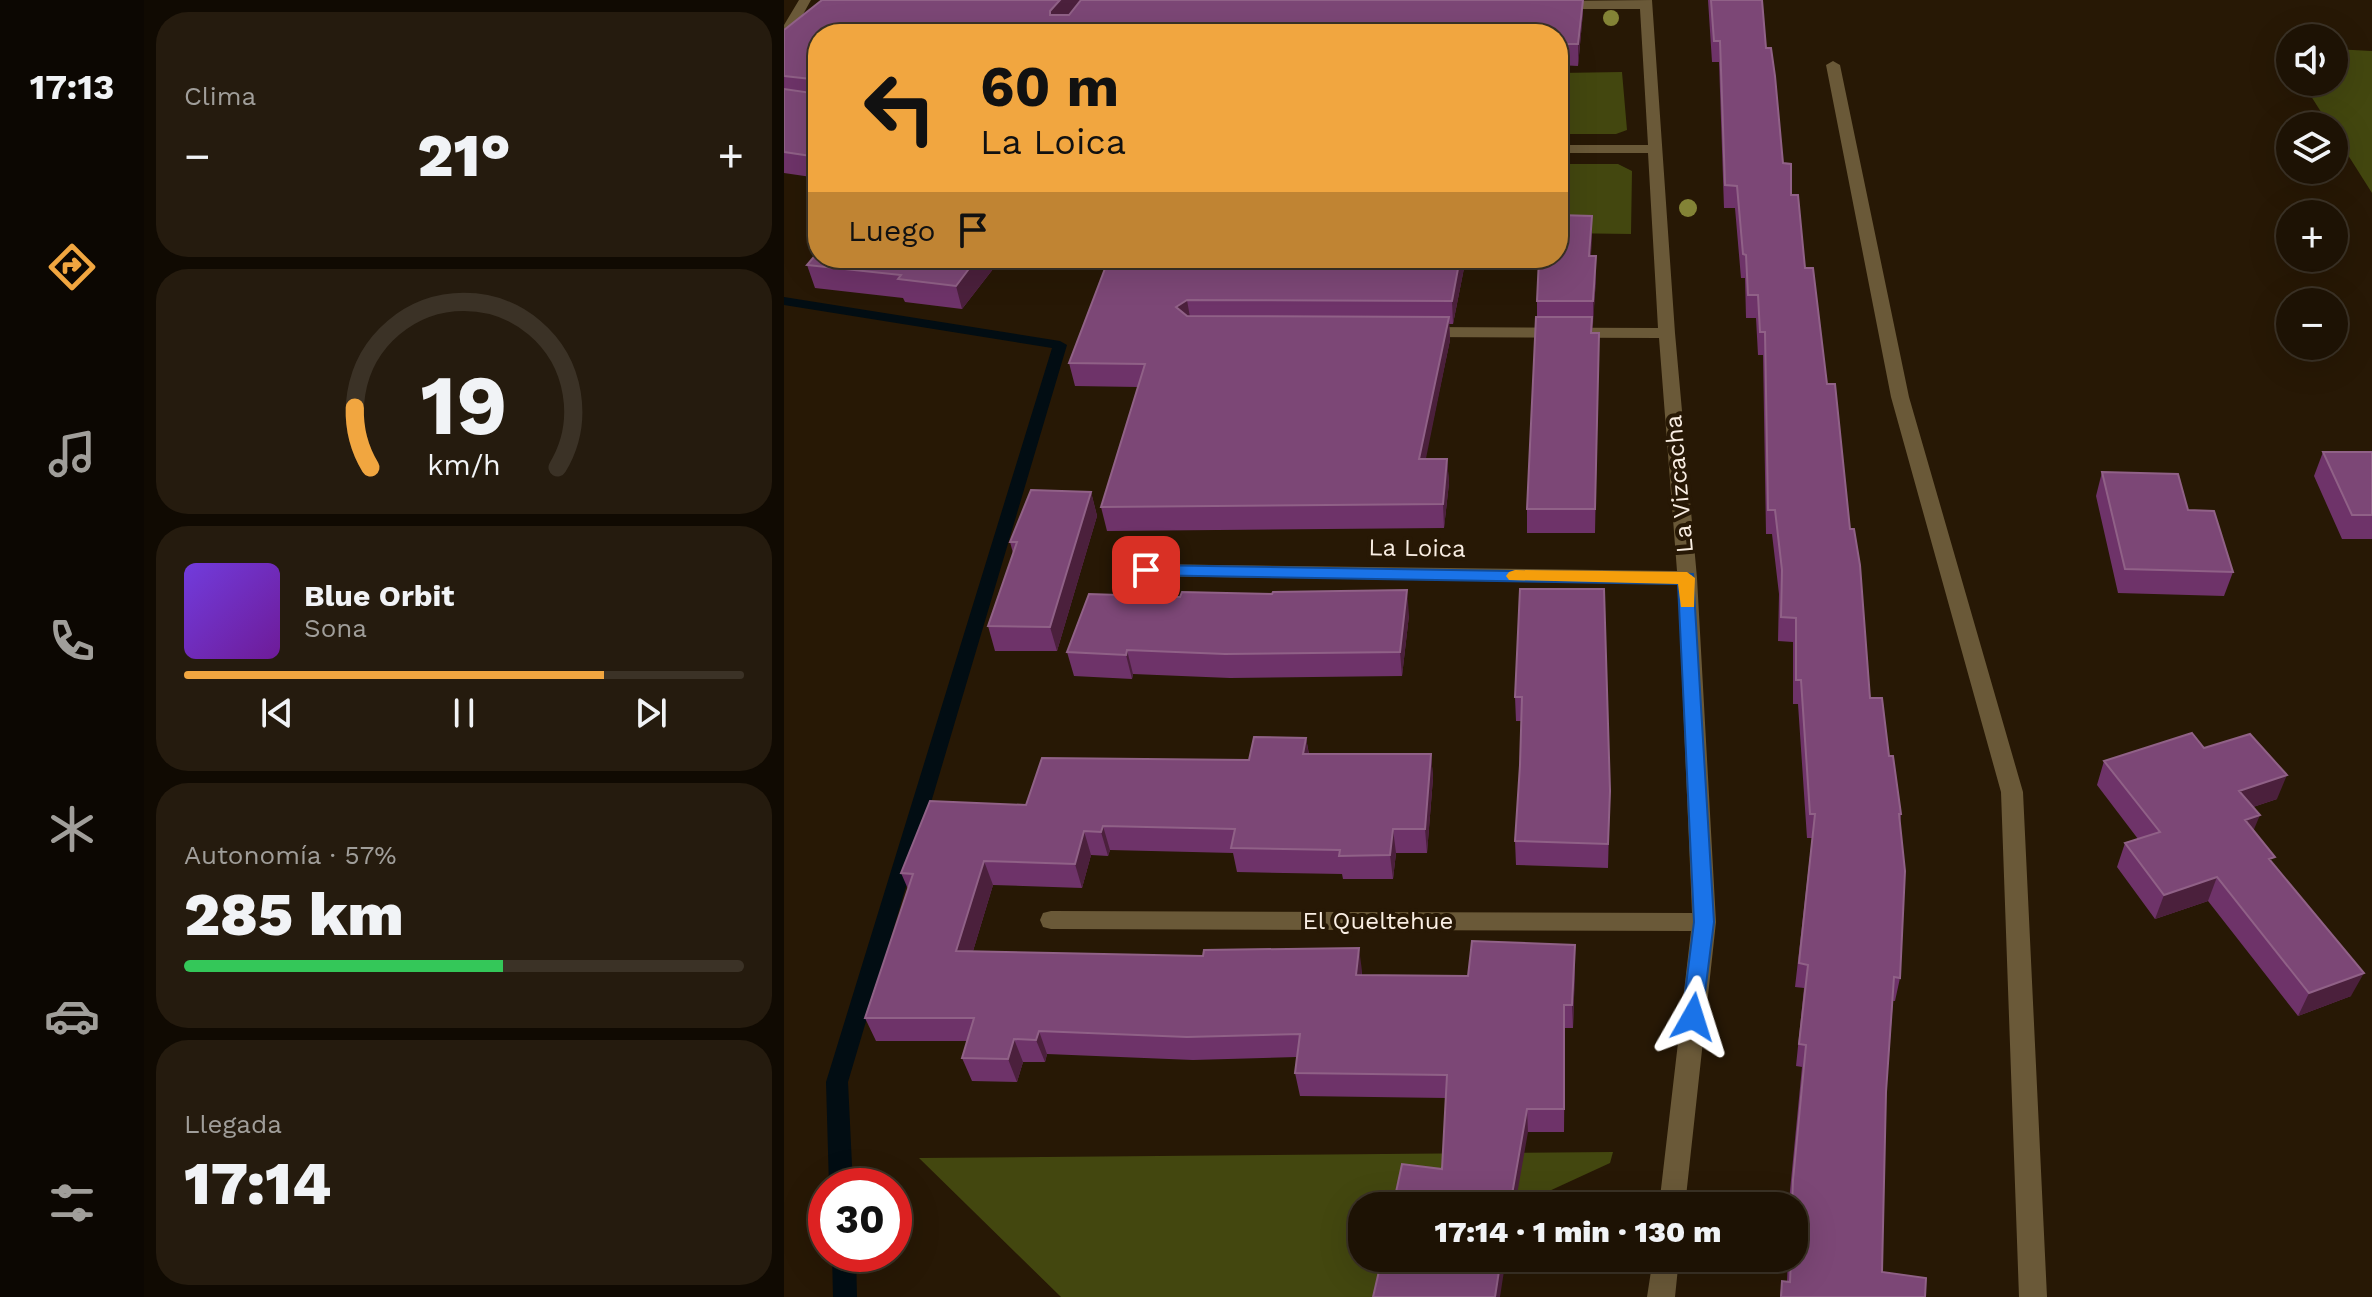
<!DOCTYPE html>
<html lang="es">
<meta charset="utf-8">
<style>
:root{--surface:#1d1204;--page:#251b0e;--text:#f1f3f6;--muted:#a09e9a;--line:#3b3226;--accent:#f1a640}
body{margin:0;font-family:"Work Sans",sans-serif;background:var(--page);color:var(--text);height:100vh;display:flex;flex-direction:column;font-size:30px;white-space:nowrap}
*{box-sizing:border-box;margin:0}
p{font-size:26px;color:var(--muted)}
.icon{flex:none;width:44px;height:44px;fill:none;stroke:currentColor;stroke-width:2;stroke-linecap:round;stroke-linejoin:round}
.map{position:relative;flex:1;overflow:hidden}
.details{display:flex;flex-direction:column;gap:12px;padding:12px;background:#100a02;width:640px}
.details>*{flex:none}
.top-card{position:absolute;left:24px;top:24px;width:760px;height:244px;border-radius:32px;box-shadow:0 8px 32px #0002,0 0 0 2px var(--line);background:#f1a640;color:#111;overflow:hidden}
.fabs{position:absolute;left:1492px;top:24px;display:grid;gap:16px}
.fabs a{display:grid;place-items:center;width:72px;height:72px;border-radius:50%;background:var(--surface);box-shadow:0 8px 32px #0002,0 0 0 2px var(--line);font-size:40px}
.speed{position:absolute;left:24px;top:1168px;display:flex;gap:16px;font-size:40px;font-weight:700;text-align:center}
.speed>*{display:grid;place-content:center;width:104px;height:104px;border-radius:50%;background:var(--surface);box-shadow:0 8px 32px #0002,0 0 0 2px var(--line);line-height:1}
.speed .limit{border:12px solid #d22;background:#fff;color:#111}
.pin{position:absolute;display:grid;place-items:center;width:68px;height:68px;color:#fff;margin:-34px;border-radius:16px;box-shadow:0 4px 12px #0006}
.me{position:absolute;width:88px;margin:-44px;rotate:6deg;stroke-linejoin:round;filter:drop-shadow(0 0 6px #0008)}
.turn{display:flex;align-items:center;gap:28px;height:168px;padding:0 40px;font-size:36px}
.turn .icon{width:104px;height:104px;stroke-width:2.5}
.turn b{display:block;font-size:56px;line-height:68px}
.then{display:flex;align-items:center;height:76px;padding:0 40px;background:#0003;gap:16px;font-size:30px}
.big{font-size:60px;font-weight:800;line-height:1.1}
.details .card{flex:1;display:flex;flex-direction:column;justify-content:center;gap:12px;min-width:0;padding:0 28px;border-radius:32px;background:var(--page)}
.details .dial{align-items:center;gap:0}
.dial svg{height:208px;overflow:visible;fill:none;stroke:var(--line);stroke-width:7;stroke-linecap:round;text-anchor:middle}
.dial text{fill:var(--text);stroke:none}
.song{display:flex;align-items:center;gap:24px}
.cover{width:96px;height:96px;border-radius:12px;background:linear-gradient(135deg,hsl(260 70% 55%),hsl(280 70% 35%))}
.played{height:8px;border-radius:4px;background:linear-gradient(90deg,var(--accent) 75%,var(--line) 75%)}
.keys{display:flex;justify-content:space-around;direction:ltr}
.heat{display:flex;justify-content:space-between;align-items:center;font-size:44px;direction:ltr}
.charge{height:12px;border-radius:6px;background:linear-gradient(90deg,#34c759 57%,var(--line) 0)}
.trip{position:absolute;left:564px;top:1192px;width:460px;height:80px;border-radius:32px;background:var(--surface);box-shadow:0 8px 32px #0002,0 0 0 2px var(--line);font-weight:800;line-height:80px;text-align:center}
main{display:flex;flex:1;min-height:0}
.menu{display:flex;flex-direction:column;width:144px;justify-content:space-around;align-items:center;background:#0c0702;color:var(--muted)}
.menu .icon{width:56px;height:56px}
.menu .current{color:var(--accent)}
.menu b{font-size:36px;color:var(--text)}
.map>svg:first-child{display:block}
.green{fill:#43470f}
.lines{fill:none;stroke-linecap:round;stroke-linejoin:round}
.stream{fill:#020d13;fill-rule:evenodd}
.minor{fill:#6a5938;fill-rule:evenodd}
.tree{fill:#838336}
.wall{fill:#6e3369}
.shaded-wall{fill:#4b203c}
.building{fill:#7c4776;stroke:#906187;stroke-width:2}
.route{fill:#1a73e8;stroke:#114b97;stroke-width:2}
.slow{fill:#f59e0b}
.labels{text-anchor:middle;stroke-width:8;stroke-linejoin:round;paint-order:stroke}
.street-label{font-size:24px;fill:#f9eee3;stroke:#271805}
</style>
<main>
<nav class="menu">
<b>17:13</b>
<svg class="icon current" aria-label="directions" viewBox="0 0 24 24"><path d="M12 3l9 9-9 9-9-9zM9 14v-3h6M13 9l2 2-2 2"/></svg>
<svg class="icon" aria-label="music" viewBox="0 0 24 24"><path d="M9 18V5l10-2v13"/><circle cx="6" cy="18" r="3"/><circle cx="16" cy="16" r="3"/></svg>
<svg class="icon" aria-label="phone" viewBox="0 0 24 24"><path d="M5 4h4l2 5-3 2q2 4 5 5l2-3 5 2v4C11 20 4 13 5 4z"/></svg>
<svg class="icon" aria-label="climate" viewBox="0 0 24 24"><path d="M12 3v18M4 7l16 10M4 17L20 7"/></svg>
<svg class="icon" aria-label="car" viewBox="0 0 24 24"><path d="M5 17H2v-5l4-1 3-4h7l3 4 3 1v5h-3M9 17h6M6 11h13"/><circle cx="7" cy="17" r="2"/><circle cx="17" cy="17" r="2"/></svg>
<svg class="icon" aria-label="filters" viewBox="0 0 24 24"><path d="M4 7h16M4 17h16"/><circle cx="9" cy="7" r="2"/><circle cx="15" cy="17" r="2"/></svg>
</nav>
<section class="details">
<div class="card"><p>Clima</p>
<div class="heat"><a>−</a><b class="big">21°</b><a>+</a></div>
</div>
<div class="card dial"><svg viewBox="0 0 100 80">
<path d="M14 69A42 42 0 1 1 86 69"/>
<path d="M14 69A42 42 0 0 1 8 46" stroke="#f1a640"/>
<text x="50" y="56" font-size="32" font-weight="700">19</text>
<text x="50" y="72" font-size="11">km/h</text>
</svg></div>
<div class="card">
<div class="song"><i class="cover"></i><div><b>Blue Orbit</b><p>Sona</p></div></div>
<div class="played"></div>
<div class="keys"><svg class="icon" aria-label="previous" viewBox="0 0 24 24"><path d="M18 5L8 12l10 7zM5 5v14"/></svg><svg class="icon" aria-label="pause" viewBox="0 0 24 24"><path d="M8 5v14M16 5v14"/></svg><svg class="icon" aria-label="next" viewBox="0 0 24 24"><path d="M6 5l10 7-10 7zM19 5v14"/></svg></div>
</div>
<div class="card"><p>Autonomía · 57%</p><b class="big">285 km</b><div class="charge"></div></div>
<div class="card"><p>Llegada</p><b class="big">17:14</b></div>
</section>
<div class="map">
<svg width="1588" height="1297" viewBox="0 0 1588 1297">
<rect width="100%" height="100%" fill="#271805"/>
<path class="green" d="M1550 49 1588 51V193L1550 133V126H1546L1518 82H1550Z
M838 72 843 130 832 134H774V73Z
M774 164H834L848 171 847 234 774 233Z
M829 1152 826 1163 763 1192 761 1197 620 1180 614 1206H578V1258H602L594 1297H277L135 1158Z"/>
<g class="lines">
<path class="stream" d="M0 297 276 341 283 345 64 1082 69 1186H45L42 1082 268 348 0 305Z
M48 1254H72L73 1297H49Z"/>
<path class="minor" d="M15 0H27L7 36 0 40V25Z
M868 0 891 333 913 578 932 922 901 1206H875L907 931 267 929 259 927 256 920 259 913 267 911 908 913 894 584 362 576 352 570 362 564 893 571 875 338 639 337 631 332 639 327 874 328 864 153H774V145H864L856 9H772L766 5 772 1Z
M1049 61 1056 65 1125 397 1239 792 1263 1297H1235L1217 792 1107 397 1042 65Z
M869 1258H895L891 1297H863Z"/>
</g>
<g class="tree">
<circle cx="827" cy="18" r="8"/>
<circle cx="904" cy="208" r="9"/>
</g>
<path class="wall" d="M924 0H978L982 48 999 163 1007 195 1043 384 1066 529 1086 698 1105 756 1117 814 1116 822V978L1111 1001H1109L1102 1092 1098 1272 1141 1297H996L998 1281 1003 1282 1004 1258H1010V1206H1005V1201L1018 1067 1012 1066 1020 988 1011 987 1028 838H1023L1014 704H1009V642L994 641 995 594 988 534H982L979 355H974L972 318H962L961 278H957L951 208H940L935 62H928Z
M799 12 794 66 774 65V34H34V178L0 173V30Z
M808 216 807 256H812V279L808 333H815L811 533H743V509L753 317V301Z
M34 258H255L250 265 216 260 178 309 121 302 119 298 31 288 23 265Z
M325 258H682L669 324H665L666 340 641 459H663L665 483 660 528 323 531 317 507 354 387 291 386 285 363Z
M1539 452H1588V539H1558L1530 476Z
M1318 472 1404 510 1449 572 1440 596 1334 593 1312 496Z
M307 492 313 516 273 651H211L204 626 229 553 226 542Z
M736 589 826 791 824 868 732 865 731 841 736 765 737 721H732L731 697Z
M625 615 618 676 446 678 349 674 348 679 290 676 283 652Z
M522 738 525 754H647L649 778 643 853H612L609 879H559L558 874 453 872 449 853 326 850 324 856 307 855 298 888 209 885 189 951 578 971V975L684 976 791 968 789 1028H781L780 1132H744L658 1169 662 1098 516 1096 511 1073 513 1057 409 1060 263 1054 261 1062H239L233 1082 188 1081 178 1058 184 1041H92L81 1018 124 889 117 873 242 805 465 760Z
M1320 761 1493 799 1469 807V831L1567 996 1514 1016 1424 901 1371 919 1333 867 1341 843 1354 839 1313 785Z"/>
<path class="shaded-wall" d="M276 0H298L271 32 266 11Z
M799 0V12L794 66V44Z
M808 216V239L805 279V256Z
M812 256V279L809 325V301Z
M193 258H215L216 260 178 309 172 286Z
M248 258H255L250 265Z
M676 258H682L669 324 668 301Z
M403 300 407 323 392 307Z
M665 317 666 340 637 483 635 459Z
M663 459 665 483 660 528 659 504Z
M307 492 313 516 273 651 266 627Z
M623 590 625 615 618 676 616 652Z
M343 650 349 674 348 679 342 655Z
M522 738 526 762 519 754Z
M647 754 649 778 643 853 641 829Z
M1503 775 1493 799 1445 815 1455 791Z
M1476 815 1466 839 1461 820Z
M319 826 326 850 324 856 317 832Z
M609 829 612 853 609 879 606 855Z
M300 831 307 855 298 888 291 864Z
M200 861 209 885 182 974 172 951Z
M1433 877 1424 901 1371 919 1380 895Z
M791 945V968L789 1028 788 1005Z
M575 948 578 971 576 998 572 975Z
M1580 973 1567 996 1514 1016 1525 993Z
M255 1031 263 1054 261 1062 252 1040Z
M230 1039 239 1062 233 1082 224 1059Z
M743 1109 744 1132 731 1206H726Z
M717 1258H722L716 1297H711Z"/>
<path class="building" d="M38 0H276L266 11V15H285L297 0H799L794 44H774V34H34V157L0 152V89L27 93 30 82 27 79 0 76V30Z
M927 0H978L982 48H987L991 76 999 163 1007 164V195H1014L1021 268H1029L1043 384H1051L1066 529H1070L1076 565 1086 698H1098L1105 756H1109L1117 814H1115L1121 871 1116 978 1110 977 1102 1092 1098 1272 1142 1278 1141 1297H997L998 1281 1006 1282 1007 1258H1010V1206H1008L1009 1180 1022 1045 1015 1044 1024 965 1015 963 1031 814H1026L1017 680H1012V618L997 617 998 570 991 510H984L981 332H976L974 295H964L962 255 959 254 953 186 941 185 936 41H930Z
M774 215 808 216 805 256H812L809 301H753L755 258H774Z
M34 252V258H193L172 286 114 279 117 275 23 265Z
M325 258H676L668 301 403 300 392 307 403 316 665 317 635 459H663L659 504 317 507 361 364 285 363Z
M752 317H808L807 333H815L811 509H743Z
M1539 452H1588V515H1568Z
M1318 472 1394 474 1404 510 1430 511 1449 572 1341 569Z
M247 490 307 492 266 627 204 626 233 542H226Z
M736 589H820L826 791 824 844 731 841 736 765 738 697H731Z
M623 590 616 652 441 654 343 650 342 655 283 652 305 594 396 597 398 592 488 594 489 592Z
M1408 733 1420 748 1466 734 1503 775 1455 791 1476 815 1461 820 1491 857 1485 859 1580 973 1525 993 1433 877 1380 895 1341 843 1376 832 1320 761Z
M470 737 522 738 519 754H647L641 829H609L606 855 555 856 556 850 447 848 451 829 319 826 317 832 300 831 291 864 200 861 172 951 419 956 420 950 575 948 572 975 684 976 688 941 791 945 788 1005H780V1109H743L726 1206H609L618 1164 658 1169 663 1075 511 1073 516 1034 403 1037 255 1031 252 1040 230 1039 224 1059 178 1058 190 1018H81L129 874 117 873 146 801 242 805 258 758 465 760Z
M598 1258H717L711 1297H589Z"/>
<path class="route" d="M362 565 909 574 930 922 917 1024 909 1026 901 1024 898 1017 910 922 894 584 356 575 353 570 356 566Z"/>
<path class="slow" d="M731 570 903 572 911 578 910 607H897L894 584 725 580 722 576 725 572Z"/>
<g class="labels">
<g class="street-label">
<text transform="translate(895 484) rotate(-95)" y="8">La Vizcacha</text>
<text transform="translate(633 548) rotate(1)" y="8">La Loica</text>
<text x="594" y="929">El Queltehue</text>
</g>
</g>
</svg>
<div class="fabs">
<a><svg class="icon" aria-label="sound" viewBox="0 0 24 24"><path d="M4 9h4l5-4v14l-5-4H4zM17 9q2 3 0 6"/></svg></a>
<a><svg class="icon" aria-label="layers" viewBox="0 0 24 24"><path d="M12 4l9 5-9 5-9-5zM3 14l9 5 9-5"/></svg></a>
<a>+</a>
<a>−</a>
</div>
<div class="speed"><div class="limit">30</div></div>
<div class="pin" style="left:362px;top:570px;background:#d93025"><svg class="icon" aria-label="arrive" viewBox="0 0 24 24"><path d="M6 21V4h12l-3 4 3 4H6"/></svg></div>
<svg class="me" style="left:909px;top:1017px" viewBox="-20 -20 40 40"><path d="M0-17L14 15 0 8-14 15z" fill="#1a73e8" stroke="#fff" stroke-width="4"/></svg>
<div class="trip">17:14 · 1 min · 130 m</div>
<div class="top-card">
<div class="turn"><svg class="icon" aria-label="left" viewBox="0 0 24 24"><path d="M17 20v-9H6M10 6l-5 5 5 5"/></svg><div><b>60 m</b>La Loica</div></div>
<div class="then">Luego<svg class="icon" aria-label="arrive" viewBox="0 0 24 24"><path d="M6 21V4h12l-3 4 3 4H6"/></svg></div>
</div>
</div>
</main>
